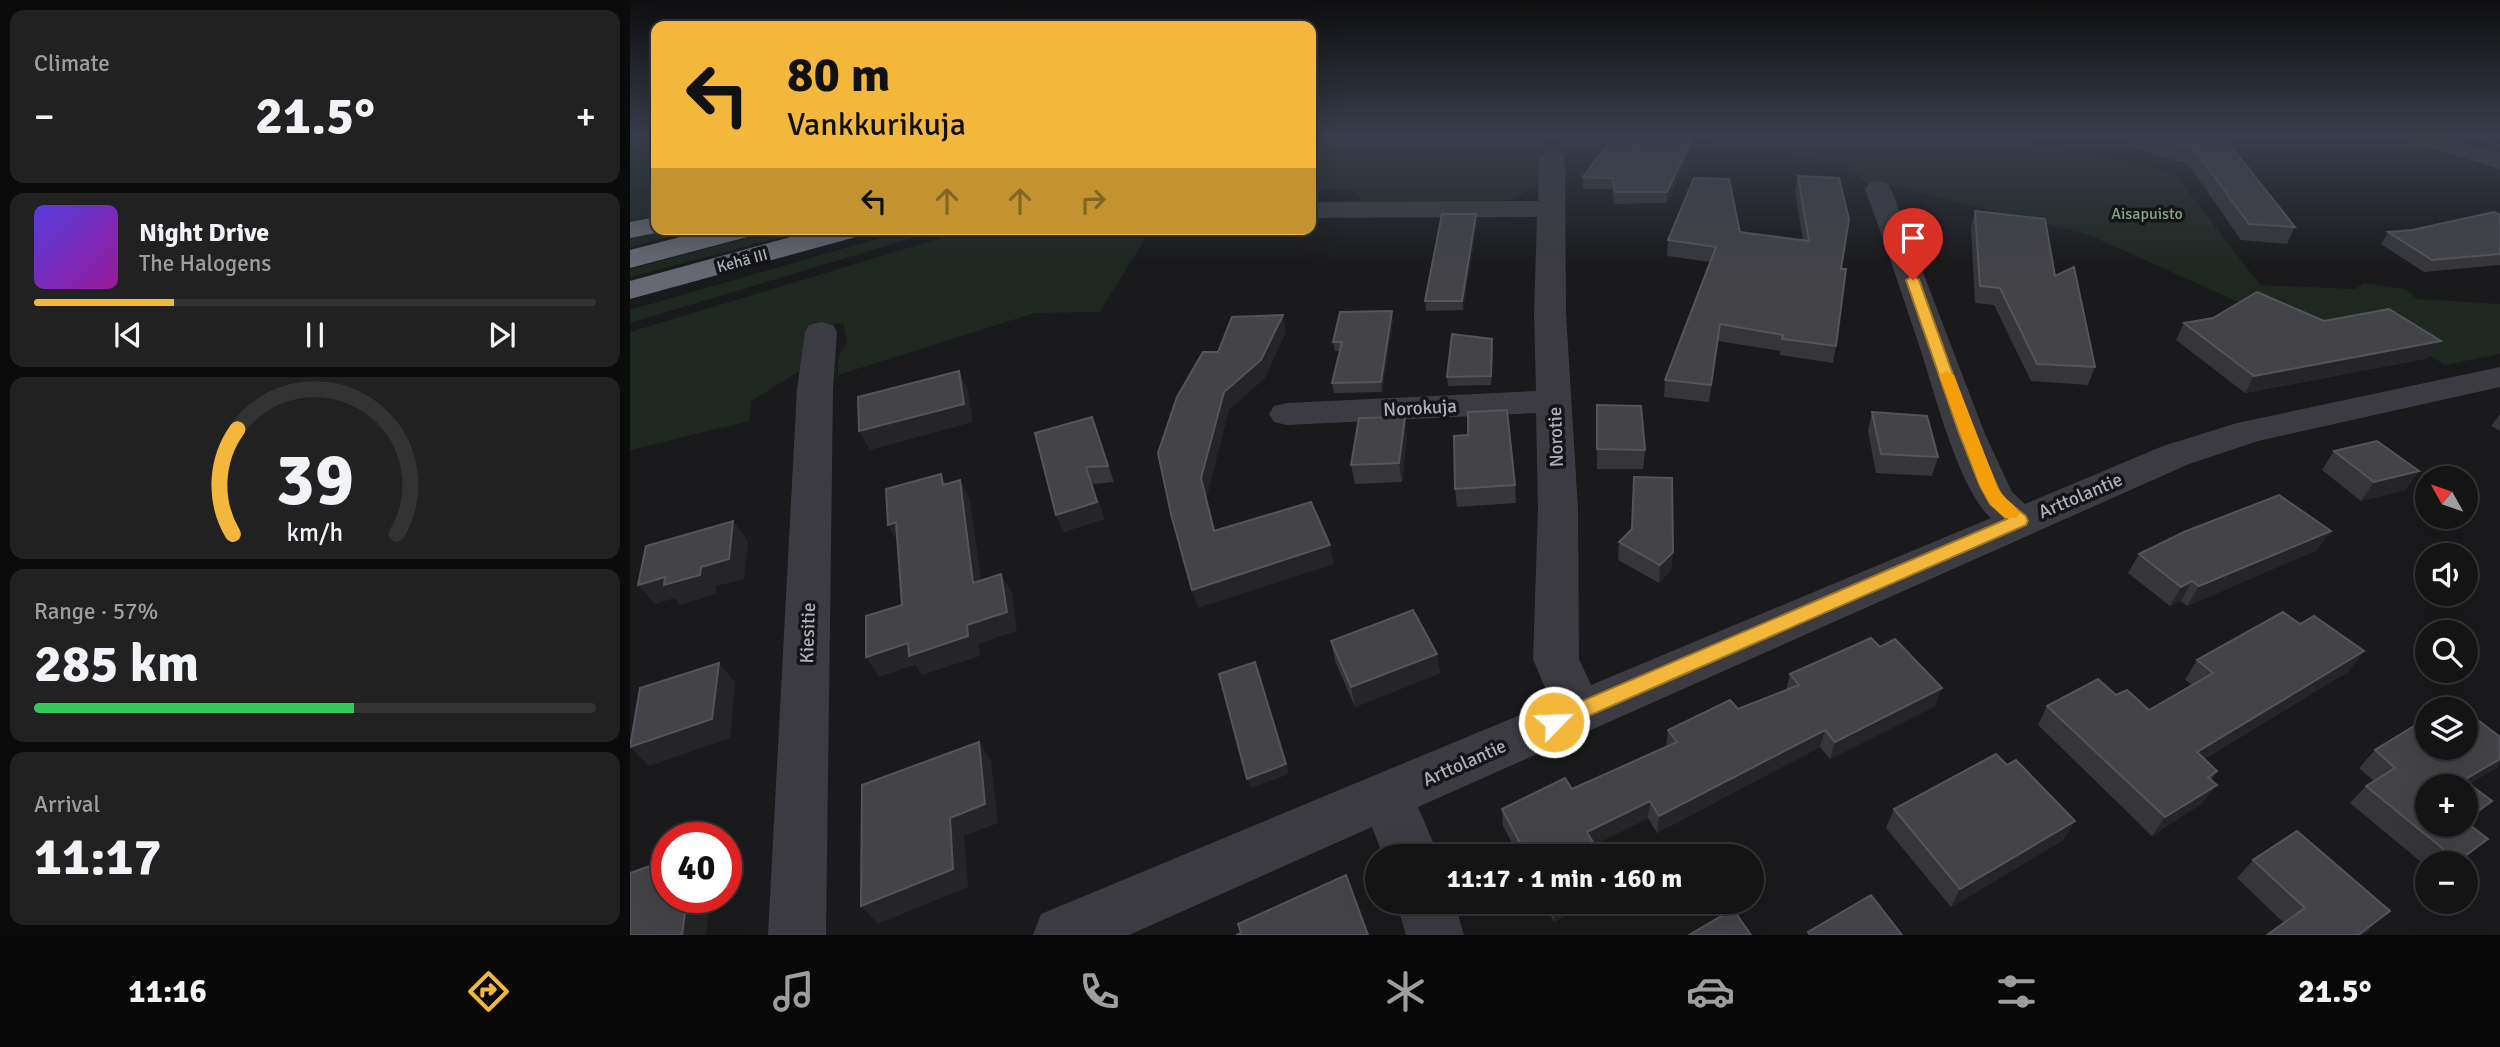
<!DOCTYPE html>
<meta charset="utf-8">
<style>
:root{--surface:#141415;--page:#212122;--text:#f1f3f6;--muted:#9d9ea0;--line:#333334;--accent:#f3b83b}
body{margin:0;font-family:Signika,sans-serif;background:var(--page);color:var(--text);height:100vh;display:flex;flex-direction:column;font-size:26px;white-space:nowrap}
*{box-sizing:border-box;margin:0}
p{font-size:23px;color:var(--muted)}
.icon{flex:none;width:38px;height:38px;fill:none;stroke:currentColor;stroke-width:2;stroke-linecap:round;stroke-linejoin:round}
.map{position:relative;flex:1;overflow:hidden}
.sheet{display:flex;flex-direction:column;gap:10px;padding:10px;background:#0b0b0c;width:630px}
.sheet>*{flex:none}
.banner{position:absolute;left:21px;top:21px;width:665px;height:214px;border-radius:14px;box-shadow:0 7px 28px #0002,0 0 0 2px var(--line);background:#f3b83b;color:#111;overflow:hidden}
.needle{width:46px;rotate:310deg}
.fabs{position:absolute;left:1785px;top:466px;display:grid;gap:14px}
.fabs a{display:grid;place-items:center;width:63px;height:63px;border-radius:50%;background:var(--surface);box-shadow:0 7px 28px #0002,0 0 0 2px var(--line);font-size:35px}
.speed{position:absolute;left:21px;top:822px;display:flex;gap:14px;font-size:35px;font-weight:700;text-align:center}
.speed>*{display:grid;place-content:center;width:91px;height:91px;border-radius:50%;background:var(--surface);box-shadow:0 7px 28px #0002,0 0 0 2px var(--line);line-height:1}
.speed .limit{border:10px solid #d22;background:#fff;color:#111}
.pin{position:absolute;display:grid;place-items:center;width:60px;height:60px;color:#fff;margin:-72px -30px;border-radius:50% 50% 50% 0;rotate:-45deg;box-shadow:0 0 7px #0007}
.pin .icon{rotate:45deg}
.me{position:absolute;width:77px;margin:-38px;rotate:66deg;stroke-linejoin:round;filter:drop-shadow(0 0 5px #0008)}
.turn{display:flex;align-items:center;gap:24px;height:147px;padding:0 21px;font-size:32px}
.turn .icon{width:91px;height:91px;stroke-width:2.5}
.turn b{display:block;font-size:49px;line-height:60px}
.lanes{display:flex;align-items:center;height:66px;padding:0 21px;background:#0003;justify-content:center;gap:35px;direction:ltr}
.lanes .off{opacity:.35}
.big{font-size:52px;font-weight:700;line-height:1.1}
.sheet .tile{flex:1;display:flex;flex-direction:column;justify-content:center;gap:10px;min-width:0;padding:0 24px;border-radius:14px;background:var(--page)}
.sheet .dial{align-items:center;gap:0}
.dial svg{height:182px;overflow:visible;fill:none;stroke:var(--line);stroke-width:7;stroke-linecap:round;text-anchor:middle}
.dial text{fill:var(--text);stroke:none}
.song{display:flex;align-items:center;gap:21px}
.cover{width:84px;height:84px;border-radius:10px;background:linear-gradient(135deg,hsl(250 70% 55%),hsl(300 70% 35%))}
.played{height:7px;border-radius:4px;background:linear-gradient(90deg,var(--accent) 25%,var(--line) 25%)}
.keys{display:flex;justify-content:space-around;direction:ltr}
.heat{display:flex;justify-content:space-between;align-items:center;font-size:38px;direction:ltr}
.charge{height:10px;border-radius:5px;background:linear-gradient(90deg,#34c759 57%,var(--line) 0)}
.trip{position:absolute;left:735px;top:844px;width:399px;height:70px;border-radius:35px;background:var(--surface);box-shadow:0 7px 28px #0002,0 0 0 2px var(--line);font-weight:700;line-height:70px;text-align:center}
.tabs{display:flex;height:112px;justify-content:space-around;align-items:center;background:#080808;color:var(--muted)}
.tabs .icon{width:49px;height:49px}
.tabs .selected{color:var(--accent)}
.tabs b{font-size:32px;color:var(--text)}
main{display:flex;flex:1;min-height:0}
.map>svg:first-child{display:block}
.green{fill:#1f2721}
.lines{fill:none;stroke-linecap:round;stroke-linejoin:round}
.minor{fill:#3b3b41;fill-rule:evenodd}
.highway{fill:#676972;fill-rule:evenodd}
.rail-casing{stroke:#4e4f56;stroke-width:5}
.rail{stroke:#151517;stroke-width:3.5;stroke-dasharray:11;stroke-linecap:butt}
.wall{fill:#36363a}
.shaded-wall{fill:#252528}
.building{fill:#434348;stroke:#53555a;stroke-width:2}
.route{fill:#f3b83b;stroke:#9e7826;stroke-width:2}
.slow{fill:#f59e0b}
.labels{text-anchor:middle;stroke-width:7;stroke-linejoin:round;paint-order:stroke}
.far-park-label{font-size:16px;fill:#83a686;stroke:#151517}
.far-street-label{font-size:16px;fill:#acb1bb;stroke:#151517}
.street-label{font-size:19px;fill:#acb1bb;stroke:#151517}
</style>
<main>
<section class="sheet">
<div class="tile"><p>Climate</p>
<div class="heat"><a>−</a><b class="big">21.5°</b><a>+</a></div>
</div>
<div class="tile">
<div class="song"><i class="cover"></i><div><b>Night Drive</b><p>The Halogens</p></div></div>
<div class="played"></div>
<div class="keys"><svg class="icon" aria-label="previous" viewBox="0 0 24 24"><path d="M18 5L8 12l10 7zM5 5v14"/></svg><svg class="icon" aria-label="pause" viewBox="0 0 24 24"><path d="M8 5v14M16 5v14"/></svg><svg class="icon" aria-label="next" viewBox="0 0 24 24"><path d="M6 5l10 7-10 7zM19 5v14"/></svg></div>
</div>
<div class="tile dial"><svg viewBox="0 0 100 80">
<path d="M14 69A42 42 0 1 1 86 69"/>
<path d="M14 69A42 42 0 0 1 16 23" stroke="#f3b83b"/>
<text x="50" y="56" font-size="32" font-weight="700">39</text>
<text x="50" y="72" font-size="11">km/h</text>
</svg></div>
<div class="tile"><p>Range · 57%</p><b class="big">285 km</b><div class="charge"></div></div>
<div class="tile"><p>Arrival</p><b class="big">11:17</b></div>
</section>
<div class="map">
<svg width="1870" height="935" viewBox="0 0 1870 935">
<rect width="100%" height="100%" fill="#1a1a1c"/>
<path class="green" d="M0 135H26V219L0 224Z
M681 135H911L909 174 906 187 880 200 857 203 735 205 723 190H681Z
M930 135H1006L943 155H930Z
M1010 135H1209L1241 143 1249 135H1357L1544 173 1630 285 1725 289 1734 283 1775 289 1787 299 1870 304V354L1815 365 1742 320 1673 331 1459 235 1264 186 1238 185 1219 166 1104 144Z
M35 229H72L0 247V236Z
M152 229H183L0 277V269Z
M281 229H313L0 323V310Z
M341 229H521L470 312 405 313 208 375V358L217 342 213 323 190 326 181 364 121 401 119 421 0 450V332Z"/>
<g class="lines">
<path class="minor" d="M1771 135H1808L1870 153V169L1774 140Z
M922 150 931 153 935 158 936 313 948 509 949 659 961 685 1361 518C1330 492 1304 392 1291 351 1273 297 1255 243 1235 189L1239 183 1248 181 1257 183 1261 189 1355 434 1382 492 1395 504 1533 446 1607 423 1870 367V387L1628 441 1559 464 788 807 809 856H753L742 827 499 935H403L411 914 921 702 903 659 908 509 906 413 657 425 644 422 639 414 644 406 657 403 906 391 904 313 907 217 681 218V202L908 201 909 158 913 153Z
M191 322 203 325 207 332 203 389 196 935H138L167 389 175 332 179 325Z
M766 901H824L834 935H776Z"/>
<path class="highway" d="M26 217V229L36 231 0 238V222Z
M81 229H129L125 235 0 268V250Z
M190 229H237L233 235 0 299V281Z"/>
<g class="rail-casing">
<path id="rail" d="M1841 135 1870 143"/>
</g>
<use href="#rail" class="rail"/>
</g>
<path class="wall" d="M1503 135H1592L1665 227 1657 244 1611 240 1558 164 1499 147Z
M1015 146 1062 148 1036 203 984 204 982 189H953V177Z
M1168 176 1211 269 1206 346 1203 363 1150 355V351L1088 341 1079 402 1034 397 1035 380 1080 262 1037 256 1038 240 1110 232 1173 240 1165 191Z
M1345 211 1425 276 1465 367 1458 385 1401 381 1364 305 1345 303 1341 227Z
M846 214 847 223 833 310 796 311 795 301Z
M1870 215V265L1794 272 1751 244 1758 232 1782 230Z
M763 320 752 392 704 393 702 383 710 351H705L703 342Z
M1694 321 1799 358 1615 393 1546 340 1554 323Z
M863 348 861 385 818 386 817 377Z
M967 405 1015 450 1013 469H967Z
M1242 412 1308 457 1302 476 1246 473 1238 431Z
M1870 414V431L1861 426Z
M468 433 484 482 463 484 474 519 433 532Z
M777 436 772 482 725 484 721 465Z
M1704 451 1789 471 1775 490 1731 501 1692 470Z
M885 485 886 503 827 507 825 489Z
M989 542 1043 552 1041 570 1029 583 988 560Z
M1687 550 1557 606 1551 601 1540 606 1498 573 1509 554Z
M701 641 807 654 810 673 725 707 705 661Z
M1567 660 1719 671 1574 759 1587 771 1581 780 1587 785 1572 803 1522 836 1408 725 1417 706 1486 695 1519 710 1562 685 1555 680Z
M1160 674 1305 706 1200 759 1190 747 1027 833 1018 818 964 845 971 856H889L873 826 872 809 942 789 1036 747 1038 730 1108 709 1156 690Z
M1745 750 1868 767 1839 784 1862 801 1837 823 1858 839 1829 863H1797V867L1720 803 1736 786 1744 781 1729 768Z
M1377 765 1445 821 1433 840 1321 907 1256 828 1264 809Z
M1623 860 1740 929 1732 935H1637L1654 923 1607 878Z
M913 901H963L924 922Z"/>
<path class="shaded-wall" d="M1063 137 1062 148 1036 203 1037 192Z
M846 214 847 223 833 310 832 301Z
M762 311 763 320 752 392 751 382Z
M653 315 656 332 635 378 599 410 577 497 590 550 571 478 594 392Z
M862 339 863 348 861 385V376Z
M1811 341 1799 358 1615 393 1624 376Z
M329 371 338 390 343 422 240 450 229 431Z
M462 417 468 433 484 482 478 466Z
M775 417 777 436 772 482 769 463Z
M456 467 463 484 474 519 433 532 426 515Z
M1789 471 1775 490 1731 501 1744 482Z
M311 474 321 493 313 485Z
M330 480 340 499 354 602 343 583Z
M103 521 118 541 114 579 86 586V594L50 605 45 598 25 604 8 585 71 567Z
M266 522 269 544 258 525Z
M1701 531 1687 550 1557 606 1569 586Z
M700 545 704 564 568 608 562 590Z
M1043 552 1041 570 1029 583 1030 565Z
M371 574 382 593 387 631 348 644 350 656 292 675 285 665 249 677 236 657Z
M1562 581 1551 601 1540 606 1551 587Z
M1734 651 1719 671 1553 771 1567 752Z
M807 654 810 673 725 707 721 687Z
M625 662 659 774 621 788 617 779Z
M89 663 105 682 100 738 19 766 0 747Z
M1312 688 1305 706 1200 759 1205 742Z
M1195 730 1190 747 1027 833 1029 816Z
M349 742 361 761 368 823 334 836 338 887 248 924 231 906 320 818Z
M1870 759V765L1868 767 1836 786 1834 780Z
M1587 785 1572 803 1522 836 1535 817Z
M1020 801 1018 818 956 849 957 832Z
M1862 801 1843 818 1836 824V820Z
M1445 821 1433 840 1321 907 1330 889Z
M1858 839 1838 856 1829 863H1826Z
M57 898H81L76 935H52Z
M933 901H963L924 922V906Z
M1760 911 1732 935H1728Z"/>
<path class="building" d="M1021 135H1046L1063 137 1037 192H985L983 178 953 177 979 142 1015 146Z
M1513 135H1592L1665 227 1619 224 1564 149Z
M1168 176 1209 178 1219 219 1211 269H1216L1206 346 1152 339 1153 335 1090 324 1081 385 1035 380 1086 247 1038 240 1064 178 1099 179 1110 232 1179 241Z
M1345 211 1415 219 1425 276 1444 267 1465 367 1407 364 1370 288 1350 286Z
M1864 212 1870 215V254L1802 260 1758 232 1782 230Z
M812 214H846L832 301H795Z
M1627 292 1694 321 1759 309 1811 341 1624 376 1554 323 1583 318Z
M762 311 751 382 702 383 712 342H703L710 312Z
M653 315 631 360 594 392 571 478 584 531 681 502 700 545 562 590 541 514 528 453 547 397 573 352H588L602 317Z
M822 334 862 339 861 376 817 377Z
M329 371 334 404 229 431 228 397Z
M967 405 1011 406 1015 450 967 449Z
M877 410 885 485 825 489 824 436 838 435V412Z
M1242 412 1297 416 1308 457 1251 454Z
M462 417 478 466 456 467 467 502 426 515 405 433Z
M775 417 769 463 721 465 729 418Z
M1747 441 1789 471 1744 482 1704 451Z
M311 474 313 485 330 480 343 583 371 574 377 612 337 625 338 636 279 656 278 643 236 657V616L272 605 266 522 258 525 256 489Z
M1004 477 1042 478 1043 552 1030 565 989 542 1002 529Z
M1649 495 1701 531 1569 586 1562 581 1551 587 1509 554 1554 532Z
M103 521 99 559 71 567 70 575 34 585 35 577 8 585 16 546Z
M783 610 807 654 721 687 701 641Z
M1653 612 1670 624 1684 616 1734 651 1567 752 1587 771 1578 777 1587 785 1535 817 1417 706 1468 679 1486 695 1497 690 1519 710 1583 673 1567 660Z
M1241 638 1250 647 1265 639 1312 688 1205 742 1195 730 1029 816 1020 801 957 832 971 856H897L872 809 935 778 942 789 1047 742 1038 730 1100 700 1108 709 1169 685 1160 674Z
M625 662 656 764 617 779 589 674Z
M89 663 82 719 0 747 10 688Z
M1824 702 1832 709H1813Z
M1836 711 1870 737V759L1834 780 1862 801 1836 820V786H1797V824H1836V822L1858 839 1828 861 1736 786 1765 768 1745 750 1797 718V747H1836Z
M349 742 355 804 320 818 323 869 231 906 232 785Z
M1366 754 1377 765 1386 760 1445 821 1330 889 1264 809Z
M1667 831 1760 911 1728 935H1637L1675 908 1623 860Z
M37 860V898H57L52 935H0V873Z
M716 875 738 935H606L611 933 608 924Z
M1241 895 1272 935H1180L1178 932Z
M921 901H933L924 906Z
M1103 909 1121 935H1059Z"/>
<linearGradient id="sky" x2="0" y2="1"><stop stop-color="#0e0e0f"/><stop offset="0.51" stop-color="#383e4b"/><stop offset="1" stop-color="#383e4b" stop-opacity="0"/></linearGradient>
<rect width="1870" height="266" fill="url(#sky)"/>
<path class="route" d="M1283 276 1289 280 1344 433 1367 486 1372 497 1396 516 1398 521 1396 525 931 728 924 730 917 728 914 722 917 716 1377 519 1360 504 1350 486 1329 433 1276 280Z"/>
<path class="slow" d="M1317 371 1324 375 1367 486C1373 498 1383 503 1390 513L1387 518H1375L1360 504 1350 486 1309 375Z"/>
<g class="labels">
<g class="far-park-label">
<text x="1517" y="219">Aisapuisto</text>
</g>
<g class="far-street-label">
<text transform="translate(112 260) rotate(-15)" y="6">Kehä III</text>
</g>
<g class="street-label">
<text transform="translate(790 407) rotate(-3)" y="7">Norokuja</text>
<text transform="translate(925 437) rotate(-92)" y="7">Norotie</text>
<text transform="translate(1450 495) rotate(-23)" y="7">Arttolantie</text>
<text transform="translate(177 633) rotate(-88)" y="7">Kiesitie</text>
<text transform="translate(834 762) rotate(-24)" y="7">Arttolantie</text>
</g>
</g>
</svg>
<div class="fabs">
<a><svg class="needle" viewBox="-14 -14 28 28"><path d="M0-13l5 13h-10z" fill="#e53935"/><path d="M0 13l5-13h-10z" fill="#9d9ea0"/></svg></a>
<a><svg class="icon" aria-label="sound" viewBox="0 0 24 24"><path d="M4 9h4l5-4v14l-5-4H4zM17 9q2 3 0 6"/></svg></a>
<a><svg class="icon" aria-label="search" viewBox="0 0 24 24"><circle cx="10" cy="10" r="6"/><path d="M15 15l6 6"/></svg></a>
<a><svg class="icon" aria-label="layers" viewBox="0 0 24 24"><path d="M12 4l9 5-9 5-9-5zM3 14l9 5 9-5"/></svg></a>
<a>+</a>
<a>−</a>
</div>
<div class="speed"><div class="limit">40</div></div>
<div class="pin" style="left:1283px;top:280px;background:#d93025"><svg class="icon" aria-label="arrive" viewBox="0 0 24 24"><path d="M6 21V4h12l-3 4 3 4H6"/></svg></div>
<svg class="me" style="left:924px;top:722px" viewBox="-20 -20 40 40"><circle r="17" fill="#f3b83b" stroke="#fff" stroke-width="3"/><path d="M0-11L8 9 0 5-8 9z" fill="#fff"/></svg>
<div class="trip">11:17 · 1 min · 160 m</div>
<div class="banner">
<div class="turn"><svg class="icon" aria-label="left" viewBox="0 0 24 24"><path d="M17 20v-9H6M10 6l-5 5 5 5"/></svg><div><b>80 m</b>Vankkurikuja</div></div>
<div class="lanes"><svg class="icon" aria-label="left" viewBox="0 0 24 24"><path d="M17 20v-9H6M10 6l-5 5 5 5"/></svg><svg class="icon off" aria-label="ahead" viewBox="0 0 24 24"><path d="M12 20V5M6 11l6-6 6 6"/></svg><svg class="icon off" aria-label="ahead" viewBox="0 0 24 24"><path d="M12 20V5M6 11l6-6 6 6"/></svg><svg class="icon off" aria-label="right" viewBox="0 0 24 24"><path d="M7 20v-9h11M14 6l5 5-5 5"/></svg></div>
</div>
</div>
</main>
<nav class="tabs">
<b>11:16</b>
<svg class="icon selected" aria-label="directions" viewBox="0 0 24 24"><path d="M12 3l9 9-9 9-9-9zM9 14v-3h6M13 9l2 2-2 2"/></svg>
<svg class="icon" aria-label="music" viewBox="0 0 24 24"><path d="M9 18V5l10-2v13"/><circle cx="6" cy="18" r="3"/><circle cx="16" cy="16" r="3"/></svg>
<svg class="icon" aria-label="phone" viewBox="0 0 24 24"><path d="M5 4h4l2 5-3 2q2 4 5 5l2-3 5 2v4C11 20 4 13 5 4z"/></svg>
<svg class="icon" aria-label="climate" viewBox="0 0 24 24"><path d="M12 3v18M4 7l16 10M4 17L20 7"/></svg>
<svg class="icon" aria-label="car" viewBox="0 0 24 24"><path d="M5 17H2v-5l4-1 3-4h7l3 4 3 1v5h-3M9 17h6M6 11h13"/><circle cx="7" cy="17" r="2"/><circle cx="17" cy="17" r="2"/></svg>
<svg class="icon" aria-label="filters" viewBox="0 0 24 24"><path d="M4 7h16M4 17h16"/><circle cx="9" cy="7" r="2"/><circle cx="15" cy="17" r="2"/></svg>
<b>21.5°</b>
</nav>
